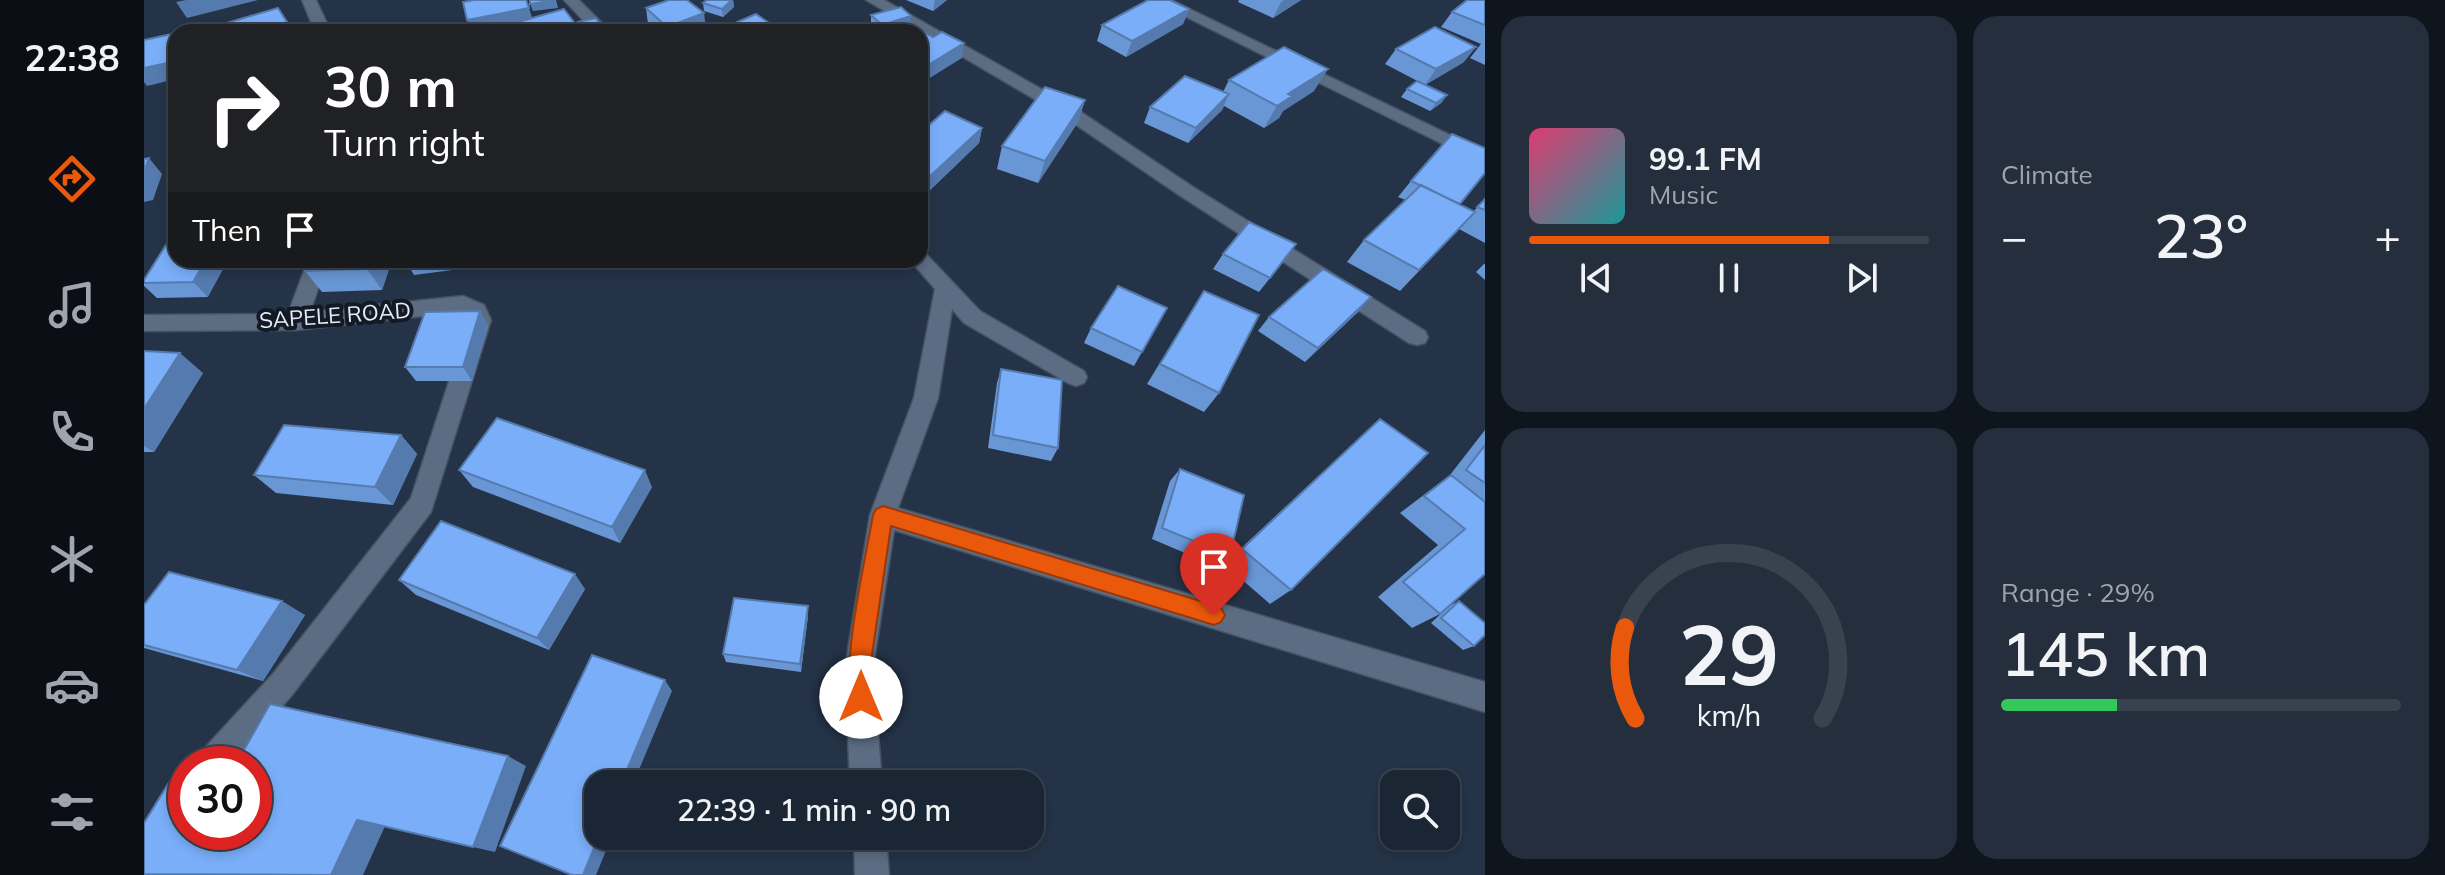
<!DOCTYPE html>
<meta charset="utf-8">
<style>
:root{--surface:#1b2635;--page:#242e3d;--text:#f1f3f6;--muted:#a0a5ad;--line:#394350;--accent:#ea580c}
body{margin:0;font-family:Mulish,sans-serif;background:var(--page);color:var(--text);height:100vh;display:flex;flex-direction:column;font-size:30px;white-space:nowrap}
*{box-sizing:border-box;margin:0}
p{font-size:26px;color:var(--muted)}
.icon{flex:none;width:44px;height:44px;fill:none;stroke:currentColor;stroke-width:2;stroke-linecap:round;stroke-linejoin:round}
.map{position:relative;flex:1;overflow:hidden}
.details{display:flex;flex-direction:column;gap:16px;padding:16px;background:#0f151d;width:960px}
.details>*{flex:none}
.guide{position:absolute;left:24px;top:24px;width:760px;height:244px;border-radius:24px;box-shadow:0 4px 12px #0003,0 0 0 2px var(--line);background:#202124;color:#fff;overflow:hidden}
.tools{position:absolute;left:1236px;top:770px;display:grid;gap:16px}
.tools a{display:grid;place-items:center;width:80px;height:80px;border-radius:16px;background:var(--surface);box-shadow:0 4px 12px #0003,0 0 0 2px var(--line);font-size:40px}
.speed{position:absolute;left:24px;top:746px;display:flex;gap:16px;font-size:40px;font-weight:700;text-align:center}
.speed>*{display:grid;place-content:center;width:104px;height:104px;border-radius:50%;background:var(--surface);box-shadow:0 4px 12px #0003,0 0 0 2px var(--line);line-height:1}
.speed .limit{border:12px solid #d22;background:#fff;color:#111}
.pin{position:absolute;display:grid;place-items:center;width:68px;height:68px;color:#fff;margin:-82px -34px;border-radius:50% 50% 50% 0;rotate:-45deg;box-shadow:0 0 8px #0007}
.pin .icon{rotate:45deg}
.me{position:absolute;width:88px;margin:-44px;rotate:0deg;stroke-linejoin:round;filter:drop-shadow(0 0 6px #0008)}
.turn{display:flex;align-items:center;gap:28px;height:168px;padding:0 24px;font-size:36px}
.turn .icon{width:104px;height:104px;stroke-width:2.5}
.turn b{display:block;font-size:56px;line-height:68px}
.then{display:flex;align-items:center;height:76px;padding:0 24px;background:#0003;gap:16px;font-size:30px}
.big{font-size:60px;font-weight:600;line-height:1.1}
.details .tile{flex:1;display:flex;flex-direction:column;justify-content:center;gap:12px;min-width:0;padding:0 28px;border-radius:24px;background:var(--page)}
.details .dial{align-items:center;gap:0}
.dial svg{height:208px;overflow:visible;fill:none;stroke:var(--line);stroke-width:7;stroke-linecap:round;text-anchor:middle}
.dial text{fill:var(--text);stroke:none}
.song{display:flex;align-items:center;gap:24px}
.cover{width:96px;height:96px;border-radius:12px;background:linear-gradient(135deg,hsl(340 70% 55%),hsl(180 70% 35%))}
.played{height:8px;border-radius:4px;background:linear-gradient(90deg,var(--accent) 75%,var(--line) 75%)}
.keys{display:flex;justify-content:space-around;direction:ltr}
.heat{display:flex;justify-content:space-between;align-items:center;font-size:44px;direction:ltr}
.charge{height:12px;border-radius:6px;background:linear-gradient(90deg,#34c759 29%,var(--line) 0)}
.details .tiles{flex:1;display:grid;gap:16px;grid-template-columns:repeat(2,1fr)}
.trip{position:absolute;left:440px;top:770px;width:460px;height:80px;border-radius:24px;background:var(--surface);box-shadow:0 4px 12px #0003,0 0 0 2px var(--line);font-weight:600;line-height:80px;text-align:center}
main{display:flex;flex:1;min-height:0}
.tabs{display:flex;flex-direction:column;width:144px;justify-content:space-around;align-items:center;background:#0b0f15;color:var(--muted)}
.tabs .icon{width:56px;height:56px}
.tabs .active{color:var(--accent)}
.tabs b{font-size:36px;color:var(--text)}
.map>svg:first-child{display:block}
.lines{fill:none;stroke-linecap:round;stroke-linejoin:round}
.street-casing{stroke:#455162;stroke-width:3}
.street{fill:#5c6c83;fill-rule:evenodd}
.wall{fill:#6996d5}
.shaded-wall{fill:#557aae}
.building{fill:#7aaef8;stroke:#557aae;stroke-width:2}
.route{fill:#ea580c;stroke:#983908;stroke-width:2}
.labels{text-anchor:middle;stroke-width:8;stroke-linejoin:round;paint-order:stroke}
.street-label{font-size:22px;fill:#e3ecfa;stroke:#141a24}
</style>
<main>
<nav class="tabs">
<b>22:38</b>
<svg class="icon active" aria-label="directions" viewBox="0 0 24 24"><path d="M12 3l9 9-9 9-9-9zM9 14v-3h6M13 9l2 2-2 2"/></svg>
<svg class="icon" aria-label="music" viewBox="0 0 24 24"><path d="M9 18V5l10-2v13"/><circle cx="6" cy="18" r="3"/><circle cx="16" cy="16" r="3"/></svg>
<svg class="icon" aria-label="phone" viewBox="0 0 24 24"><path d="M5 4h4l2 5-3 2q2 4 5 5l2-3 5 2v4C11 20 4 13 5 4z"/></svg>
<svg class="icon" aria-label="climate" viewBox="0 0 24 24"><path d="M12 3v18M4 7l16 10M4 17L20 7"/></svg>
<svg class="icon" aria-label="car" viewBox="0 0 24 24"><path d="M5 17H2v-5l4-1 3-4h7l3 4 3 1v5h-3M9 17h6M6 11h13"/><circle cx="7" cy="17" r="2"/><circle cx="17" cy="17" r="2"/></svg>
<svg class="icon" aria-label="filters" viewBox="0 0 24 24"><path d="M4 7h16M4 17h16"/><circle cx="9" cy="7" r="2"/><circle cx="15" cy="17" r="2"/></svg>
</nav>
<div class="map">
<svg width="1341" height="875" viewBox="0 0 1341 875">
<rect width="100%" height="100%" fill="#243347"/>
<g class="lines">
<g class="street-casing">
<path id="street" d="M158 0H172L187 32H171Z
M420 0H435L467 32H450Z
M722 0H740L931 108 1049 187 1281 331 1284 337 1281 343 1273 345 1265 343 1035 195 919 116Z
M1008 0H1027L1341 152V165Z
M776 253 783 255 836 311 940 371 943 377 940 383 932 386 924 383 820 323 808 309 794 398 754 508 1341 682V712L750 530 729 668 738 784H706L701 668 726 515 770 398 791 289 766 260H776Z
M164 260H184L166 312 319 296 340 305 347 320 287 512 148 695 88 764H52L56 753 128 675 267 498 325 320 316 312 152 330 0 331V315L144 314Z
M710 836H742L745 875H711Z"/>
</g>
<use href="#street" class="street"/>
</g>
<path class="wall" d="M589 0 590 7 579 17 560 11 559 3Z
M762 0H803L789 11Z
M1095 0H1157L1129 18 1094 2Z
M1341 0V65L1326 58 1337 44 1297 27 1308 12Z
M502 8 562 28 553 32H514L504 24Z
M1045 9 1039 24 982 57 953 41 958 25Z
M727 15 767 16V24L736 32 727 22Z
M1252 49 1320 62 1281 85 1303 95 1297 103 1286 111 1257 97 1263 89 1281 85 1241 64Z
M1085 80 1170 91 1139 111 1135 118 1120 128 1080 106 1078 110 1044 143 1000 123 1006 107 1079 92Z
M941 100 934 122 894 183 853 169 858 146Z
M838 128 835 143 781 195 776 192V133Z
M1267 181 1330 211 1341 199V243L1315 229 1256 291 1203 262 1220 240 1262 200 1254 197Z
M30 232 64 297 13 298 0 286V280Z
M1079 254 1141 259 1115 292 1069 269Z
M166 260H248L238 290 178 292 161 271Z
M261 260H325L324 268 270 275Z
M1340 264H1341V280L1332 272Z
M1060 291 1075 393 1060 412 1003 384Z
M1227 297 1214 312 1161 362 1114 331 1125 317Z
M1023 308 990 366 940 343 947 328Z
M336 311 344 326 328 381H272L261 367Z
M0 351 59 373 10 452H0Z
M857 369 914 448 907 461 844 448 853 383Z
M1236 419 1147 590 1126 604 1080 564Z
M1341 430V574L1296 614 1268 628 1234 597 1294 545 1256 513 1306 475Z
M257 435 273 454 249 505 132 493 110 475Z
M1036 469 1086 556 1074 567 1008 539 1026 481Z
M315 470 508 487 476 543 329 487Z
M255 580 441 589 405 650 272 595Z
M1315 601 1330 646 1319 650 1287 623 1305 606Z
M0 605 161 615 119 681 0 648Z
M664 606V616L657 672 582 662 579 654Z"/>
<path class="shaded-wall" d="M42 0H114L43 18 32 2Z
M412 0 414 8 389 11 386 4Z
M589 0 590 7 579 17 578 9Z
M791 0H803L789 11Z
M1140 0H1157L1129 18 1137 2Z
M385 8 390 24 374 22 375 27 348 32H328L323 20Z
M1045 9 1039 24 982 57 988 41Z
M560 13 562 28 553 32H524L523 27Z
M767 16V24L737 32 738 25Z
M143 22 149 32H109Z
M628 25 629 32H612Z
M433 26 435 32H411Z
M820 43 818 58 776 84V70Z
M1332 47 1320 62 1281 85 1292 69Z
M32 61V79L3 86 0 82V68Z
M1184 69 1170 91 1139 111 1135 118 1120 128 1133 106 1144 94Z
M1085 94 1078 110 1044 143 1052 128Z
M1303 95 1297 103 1286 111 1292 103Z
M941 100 934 122 894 183 901 161Z
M838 128 835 143 781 195 783 179Z
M5 158 18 174 9 200 0 202V172Z
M62 260H84L64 297 49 282Z
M226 260H248L238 290 223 269Z
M320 260H325L324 268Z
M1227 297 1214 312 1161 362 1174 348Z
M336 311 344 326 328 381 319 367Z
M36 353 59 373 10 452 0 446V409Z
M257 435 273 454 249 505 231 487Z
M501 470 508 487 476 543 468 527Z
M431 574 441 589 405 650 393 638Z
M138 601 161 615 119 681 93 670Z
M664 606V616L657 672 656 664Z
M521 680 528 691 489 784H477Z
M364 756 382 766 351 852 329 847Z
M213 820 241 826 219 875H187Z
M455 836H468L452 875H439Z"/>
<path class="building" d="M330 0H382L385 8 323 20 319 2Z
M386 0H412L386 4Z
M525 0H543L560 13 523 27 502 8Z
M563 0H588L578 9 559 3Z
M1004 0H1026L1045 9 988 41 958 25Z
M1323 0H1341V25L1308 12Z
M757 7 767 16 738 25 727 15Z
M134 8 143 22 109 32H84L79 24Z
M420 9 433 26 411 32H381L374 22Z
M612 14 628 25 612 32H592L584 26Z
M452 18 459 30 451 32H440L434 22Z
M1291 27 1332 47 1292 69 1252 49Z
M778 31 789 37 798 32 820 43 776 70V32Z
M32 33V61L0 68V40Z
M1140 47 1184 69 1144 94 1148 96 1133 106 1085 80Z
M1041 76 1085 94 1052 128 1006 107Z
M1273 81 1303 95 1292 103 1263 89Z
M901 87 941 100 901 161 858 146Z
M801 111 838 128 783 179 776 176V133Z
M1308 134 1341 148V173L1316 204 1267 181Z
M5 158 0 172V159Z
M1277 185 1331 212 1275 270 1220 240Z
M1341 199V210L1333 207Z
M1105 222 1152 244 1126 278 1079 254Z
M30 232H32V260H62L49 282 0 283V280Z
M166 260H226L223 269 161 271Z
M1179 269 1227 297 1174 348 1125 317Z
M974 286 1023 308 998 352 947 328Z
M1060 291 1115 315 1075 393 1016 364Z
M336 311 319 367H261L281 312Z
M0 351 36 353 0 409Z
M857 369 918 380 914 448 849 435Z
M353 418 501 470 468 527 315 470Z
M1236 419 1284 453 1147 590 1098 549Z
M140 425 257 435 231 487 110 475Z
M1341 445V483L1322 470Z
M1036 469 1100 495 1086 556 1018 528Z
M1307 475 1341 502V574L1296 614 1259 582 1321 529 1280 496Z
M297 521 431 574 393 638 255 580Z
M25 572 138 601 93 670 0 645V605Z
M590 598 664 606 656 664 579 654Z
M1315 601 1341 623V635L1330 646 1297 618Z
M448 655 521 680 477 784H454V836H455L439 875H428L356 846Z
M126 704 364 756 329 847 213 820 187 875 0 874V823L29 776 42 779V832H110V764H92Z"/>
<path class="route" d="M739 506 1070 605 1077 608 1081 615 1077 622 1070 625 747 526 726 668 728 697 725 705 717 708 709 705C695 672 722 556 729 515L732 509Z"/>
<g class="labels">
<g class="street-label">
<text transform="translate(191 315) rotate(-4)" y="8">SAPELE ROAD</text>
</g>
</g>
</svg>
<div class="tools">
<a><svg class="icon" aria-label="search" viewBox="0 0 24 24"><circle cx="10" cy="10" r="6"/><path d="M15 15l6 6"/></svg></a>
</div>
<div class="speed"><div class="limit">30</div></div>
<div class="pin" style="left:1070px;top:615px;background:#d93025"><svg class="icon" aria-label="arrive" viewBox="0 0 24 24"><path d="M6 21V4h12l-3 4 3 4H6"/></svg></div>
<svg class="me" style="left:717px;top:697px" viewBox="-20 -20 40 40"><circle r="19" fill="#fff"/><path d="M0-13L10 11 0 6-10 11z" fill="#ea580c"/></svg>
<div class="trip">22:39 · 1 min · 90 m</div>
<div class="guide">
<div class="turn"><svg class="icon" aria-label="right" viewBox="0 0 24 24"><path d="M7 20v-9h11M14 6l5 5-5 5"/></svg><div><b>30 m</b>Turn right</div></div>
<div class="then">Then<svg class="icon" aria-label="arrive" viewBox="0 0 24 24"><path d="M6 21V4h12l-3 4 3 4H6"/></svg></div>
</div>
</div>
<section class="details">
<div class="tiles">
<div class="tile">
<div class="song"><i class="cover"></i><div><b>99.1 FM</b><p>Music</p></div></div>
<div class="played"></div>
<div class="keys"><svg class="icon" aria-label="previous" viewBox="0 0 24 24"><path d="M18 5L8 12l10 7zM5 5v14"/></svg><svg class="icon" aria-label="pause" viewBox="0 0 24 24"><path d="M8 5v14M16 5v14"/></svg><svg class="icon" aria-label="next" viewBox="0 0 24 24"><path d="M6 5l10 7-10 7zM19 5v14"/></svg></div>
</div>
<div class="tile"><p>Climate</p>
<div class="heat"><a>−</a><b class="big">23°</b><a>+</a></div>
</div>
<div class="tile dial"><svg viewBox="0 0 100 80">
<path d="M14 69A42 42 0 1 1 86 69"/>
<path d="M14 69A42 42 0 0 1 10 34" stroke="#ea580c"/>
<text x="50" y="56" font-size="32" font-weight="700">29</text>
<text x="50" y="72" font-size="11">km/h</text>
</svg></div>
<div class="tile"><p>Range · 29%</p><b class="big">145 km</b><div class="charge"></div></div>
</div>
</section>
</main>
